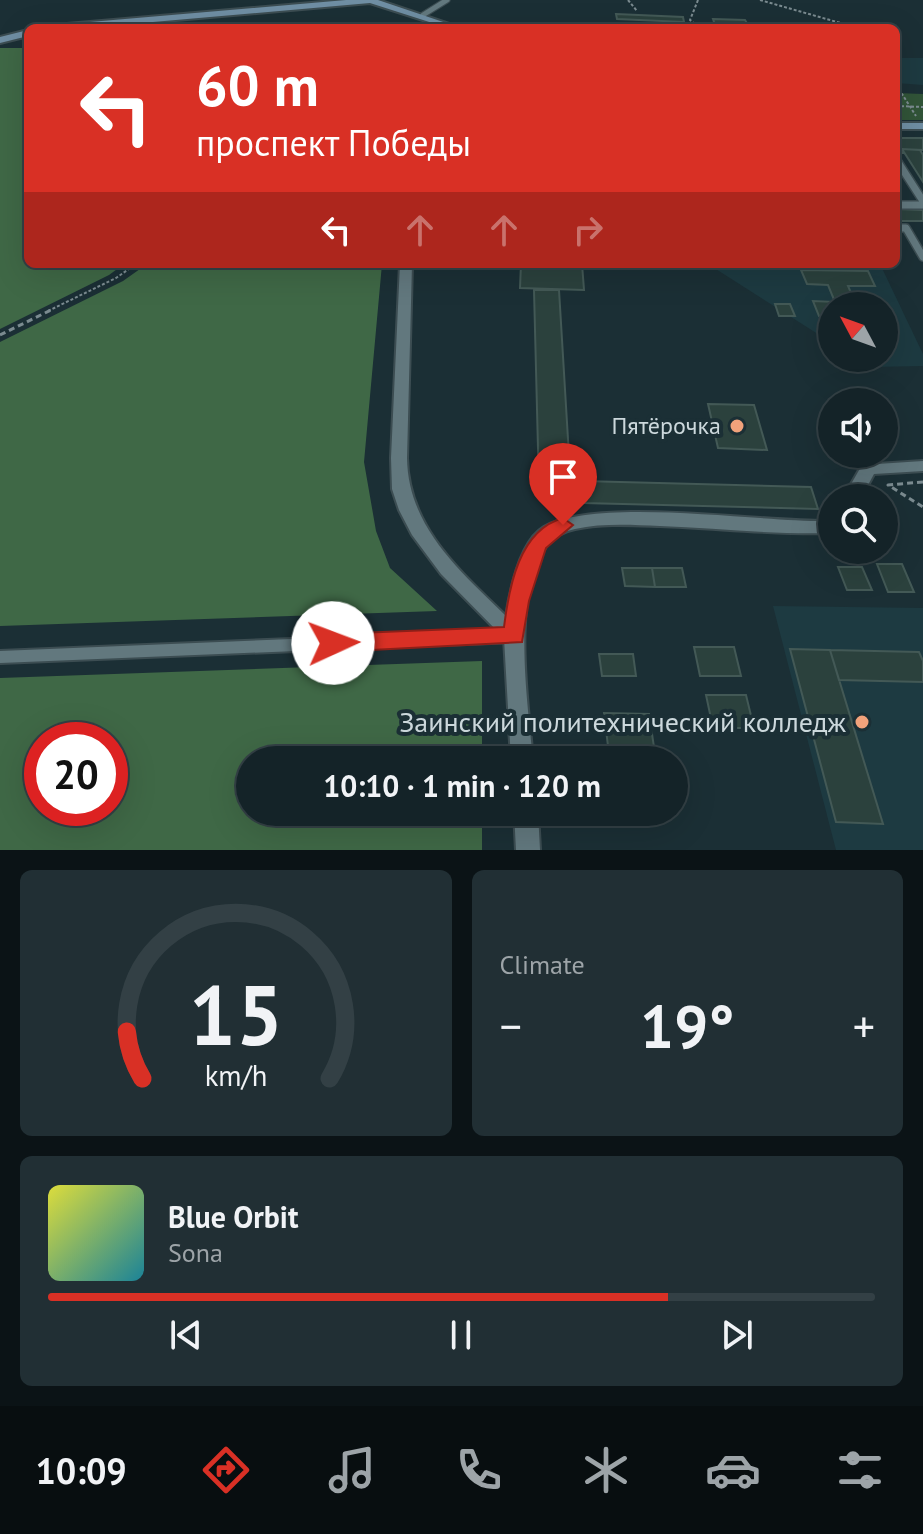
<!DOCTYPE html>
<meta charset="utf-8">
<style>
:root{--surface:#142328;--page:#212f34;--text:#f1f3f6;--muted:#9da4a8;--line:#334045;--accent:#d93025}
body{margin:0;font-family:"PT Sans",sans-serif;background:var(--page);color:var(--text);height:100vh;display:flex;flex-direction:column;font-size:30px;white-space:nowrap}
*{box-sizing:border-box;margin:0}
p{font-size:26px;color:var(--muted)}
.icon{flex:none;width:44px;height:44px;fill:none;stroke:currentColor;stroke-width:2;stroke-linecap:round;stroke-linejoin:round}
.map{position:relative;height:850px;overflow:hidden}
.drawer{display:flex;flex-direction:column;gap:20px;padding:20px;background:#0b1316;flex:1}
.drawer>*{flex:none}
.banner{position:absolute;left:24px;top:24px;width:876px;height:244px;border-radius:12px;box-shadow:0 8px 32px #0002,0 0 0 2px var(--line);background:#d93025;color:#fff;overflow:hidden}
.needle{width:52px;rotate:311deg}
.controls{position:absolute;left:818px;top:292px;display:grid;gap:16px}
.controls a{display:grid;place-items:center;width:80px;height:80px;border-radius:50%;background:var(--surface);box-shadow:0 8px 32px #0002,0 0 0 2px var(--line);font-size:40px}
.speed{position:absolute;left:24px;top:722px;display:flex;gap:16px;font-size:40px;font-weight:700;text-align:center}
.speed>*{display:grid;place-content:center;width:104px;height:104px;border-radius:50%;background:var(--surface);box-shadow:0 8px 32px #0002,0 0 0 2px var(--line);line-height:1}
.speed .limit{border:12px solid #d22;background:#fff;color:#111}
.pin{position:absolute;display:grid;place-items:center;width:68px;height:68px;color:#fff;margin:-82px -34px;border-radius:50% 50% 50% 0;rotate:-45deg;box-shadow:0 0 8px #0007}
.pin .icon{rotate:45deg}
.me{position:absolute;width:88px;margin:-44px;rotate:88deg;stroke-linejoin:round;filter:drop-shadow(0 0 6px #0008)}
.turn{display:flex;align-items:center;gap:28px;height:168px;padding:0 40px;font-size:36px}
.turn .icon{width:104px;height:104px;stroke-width:2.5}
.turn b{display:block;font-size:56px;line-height:68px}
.lanes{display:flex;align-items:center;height:76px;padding:0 40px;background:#0003;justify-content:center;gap:40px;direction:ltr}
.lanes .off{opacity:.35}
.big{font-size:60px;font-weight:700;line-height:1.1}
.drawer .card{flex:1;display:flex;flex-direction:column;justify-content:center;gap:12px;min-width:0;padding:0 28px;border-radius:12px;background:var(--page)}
.drawer .dial{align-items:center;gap:0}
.dial svg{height:208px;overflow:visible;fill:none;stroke:var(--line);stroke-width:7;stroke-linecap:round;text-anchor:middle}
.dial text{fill:var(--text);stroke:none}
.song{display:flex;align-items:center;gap:24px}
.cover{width:96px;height:96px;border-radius:12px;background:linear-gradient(135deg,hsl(60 70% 55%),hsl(190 70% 35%))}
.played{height:8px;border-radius:4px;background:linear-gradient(90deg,var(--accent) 75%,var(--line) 75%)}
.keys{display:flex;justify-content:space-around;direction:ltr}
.heat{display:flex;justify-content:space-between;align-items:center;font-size:44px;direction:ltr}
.drawer .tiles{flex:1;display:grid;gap:20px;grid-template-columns:1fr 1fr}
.card:last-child{grid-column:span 2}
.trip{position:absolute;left:236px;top:746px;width:452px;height:80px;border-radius:40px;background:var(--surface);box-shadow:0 8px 32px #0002,0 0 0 2px var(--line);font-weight:700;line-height:80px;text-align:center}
.tab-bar{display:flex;height:128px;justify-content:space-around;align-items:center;background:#080e10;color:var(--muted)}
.tab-bar .icon{width:56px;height:56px}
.tab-bar .on{color:var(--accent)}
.tab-bar b{font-size:36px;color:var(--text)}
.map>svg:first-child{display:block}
.built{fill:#1d3a41}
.green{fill:#315438}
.forest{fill:#3f6846;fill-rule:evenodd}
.building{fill:#2b413d;stroke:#435956;stroke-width:2}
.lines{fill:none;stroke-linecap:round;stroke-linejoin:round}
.lane-far2-casing{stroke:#3c4d52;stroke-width:7}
.lane-far1-casing{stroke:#3c4d52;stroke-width:10}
.lane-casing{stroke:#3c4d52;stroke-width:16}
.street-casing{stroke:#3c4d52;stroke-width:4}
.secondary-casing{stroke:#3c4d52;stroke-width:4}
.path-far1{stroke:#7b8b90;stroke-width:2;stroke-dasharray:3 2;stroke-linecap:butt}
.path{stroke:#7b8b90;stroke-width:3;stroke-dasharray:6 4;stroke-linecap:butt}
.lane-far2{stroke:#62787e;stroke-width:5}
.lane-far1{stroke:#62787e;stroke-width:7}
.lane{stroke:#62787e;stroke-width:12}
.street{fill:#62787e;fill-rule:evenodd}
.secondary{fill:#6f8ea3;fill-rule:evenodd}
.route{fill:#d93025;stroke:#8d1f18;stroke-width:2}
.poi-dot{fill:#f1a27b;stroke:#1b2f35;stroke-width:3}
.labels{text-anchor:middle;stroke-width:8;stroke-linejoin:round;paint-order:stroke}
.poi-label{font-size:24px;fill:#ccd8dc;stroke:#1b2f35;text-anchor:end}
.near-poi-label{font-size:28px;fill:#ccd8dc;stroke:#1b2f35;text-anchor:end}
</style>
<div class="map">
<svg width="923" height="850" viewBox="0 0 923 850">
<rect width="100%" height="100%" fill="#1b2f35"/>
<path class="built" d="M896 58H923V85L896 83Z
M708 264H880L923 354V366L870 367 855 358H884V306H832V343Z
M773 606 923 608V850H836Z"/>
<path class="green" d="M896 93 923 94V120H896Z"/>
<path class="forest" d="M0 48H28V264H124L109 275 0 329Z
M147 264H382L364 462 376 531 390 568 437 611 0 626V342L123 281Z
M482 661V760H250V812H482V850H0V678ZM42 740H110V808H42Z"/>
<path class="building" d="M616 14 683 17 684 22 617 19Z
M713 19 745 20 748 25H715Z
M896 138H923V150L902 149 904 153H896Z
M902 149 920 150 923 155V182Z
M896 209 923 210V221H896Z
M521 264H582L584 290 520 288Z
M801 270 868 271 875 286H848L855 302 883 303 891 318H884V306H832V317L819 316 813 301 835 302 828 285 807 284Z
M534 290H559L571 489 539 488Z
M775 304H790L795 316H779Z
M708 404 754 405 767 450 718 448Z
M582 481 811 487 818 509 583 503Z
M877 564H902L914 592H888Z
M838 567H862L872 590H847Z
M622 568H652L655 587 625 586Z
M652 568H682L686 587H655Z
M694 647H734L741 676H700Z
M790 649 830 650 883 824 836 822Z
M830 650 919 652 923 661V682L839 680Z
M599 654H633L636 676H602Z
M706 695H746L754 728H713Z
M604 713 649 714 654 747 608 746Z"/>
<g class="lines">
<g class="lane-far2-casing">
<path id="lane-far2" d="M423 15 447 0"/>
</g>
<g class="lane-far1-casing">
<path id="lane-far1" d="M896 159 923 201
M896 205H923
M896 228H906L923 257"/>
</g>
<g class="lane-casing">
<path id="lane" d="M0 657 514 636"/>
</g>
<g class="street-casing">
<path id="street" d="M400 264H412L407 458C408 527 460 571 506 616 510 591 520 541 544 527 596 496 765 523 832 521V533C775 535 718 528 660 526 632 525 602 523 575 529 565 531 555 536 548 544 510 591 528 703 533 760H511L504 638 441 574 412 535 399 510 392 489 391 458Z
M923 461V471L874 474 861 498H843L862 465Z
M514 812H538L540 850H516Z"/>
</g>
<g class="secondary-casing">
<path id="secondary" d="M346 0H378L461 28H448L370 3 84 28H51L55 25Z
M28 30V36L0 43V37Z
M896 123H923V129H896Z"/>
</g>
<path class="path-far1" d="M628 0 637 11
M698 0 690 20 700 28
M760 0 858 28
M896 93 902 94 916 116
M896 106 923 107
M865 264 867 269
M48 311 116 278 136 264"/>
<path class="path" d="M0 335 53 309
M923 482 888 485 923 507"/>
<use href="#lane-far2" class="lane-far2"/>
<use href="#lane-far1" class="lane-far1"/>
<use href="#lane" class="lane"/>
<use href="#street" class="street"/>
<use href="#secondary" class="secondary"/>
</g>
<path class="route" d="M563 518 573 525 546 548 529 601 522 642 333 652 325 649 321 643 325 637 333 634 504 627C509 587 519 530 563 518Z"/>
<g class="poi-dot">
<circle cx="737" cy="426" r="8"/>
<circle cx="862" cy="722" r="8"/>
</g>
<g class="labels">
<g class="poi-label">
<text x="721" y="434">Пятёрочка</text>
</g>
<g class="near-poi-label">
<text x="846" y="732">Заинский политехнический колледж</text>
</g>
</g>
</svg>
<div class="controls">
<a><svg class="needle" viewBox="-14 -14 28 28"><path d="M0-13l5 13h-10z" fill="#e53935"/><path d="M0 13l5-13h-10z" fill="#9da4a8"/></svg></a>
<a><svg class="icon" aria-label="sound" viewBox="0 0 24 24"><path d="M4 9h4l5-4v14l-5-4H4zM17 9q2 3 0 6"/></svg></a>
<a><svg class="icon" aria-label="search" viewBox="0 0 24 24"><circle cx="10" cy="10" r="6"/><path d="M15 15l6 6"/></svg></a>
</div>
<div class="speed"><div class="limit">20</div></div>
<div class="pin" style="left:563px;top:525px;background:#d93025"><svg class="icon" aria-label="arrive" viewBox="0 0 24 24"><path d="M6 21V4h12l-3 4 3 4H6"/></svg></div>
<svg class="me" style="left:333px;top:643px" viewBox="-20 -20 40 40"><circle r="19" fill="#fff"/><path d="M0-13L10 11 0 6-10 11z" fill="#d93025"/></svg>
<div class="trip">10:10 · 1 min · 120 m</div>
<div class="banner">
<div class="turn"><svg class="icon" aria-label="left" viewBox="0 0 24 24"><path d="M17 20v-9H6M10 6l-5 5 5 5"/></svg><div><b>60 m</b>проспект Победы</div></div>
<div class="lanes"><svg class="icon" aria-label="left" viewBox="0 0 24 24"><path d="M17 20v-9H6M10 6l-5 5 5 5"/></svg><svg class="icon off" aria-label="ahead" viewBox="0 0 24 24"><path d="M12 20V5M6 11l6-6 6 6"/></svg><svg class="icon off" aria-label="ahead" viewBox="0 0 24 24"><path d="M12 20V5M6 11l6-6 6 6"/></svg><svg class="icon off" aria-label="right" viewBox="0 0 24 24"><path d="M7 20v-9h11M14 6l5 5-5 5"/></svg></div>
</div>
</div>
<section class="drawer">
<div class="tiles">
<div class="card dial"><svg viewBox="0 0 100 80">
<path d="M14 69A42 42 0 1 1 86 69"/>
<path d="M14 69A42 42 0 0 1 8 51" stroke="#d93025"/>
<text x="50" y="56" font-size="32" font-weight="700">15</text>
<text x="50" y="72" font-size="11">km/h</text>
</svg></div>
<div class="card"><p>Climate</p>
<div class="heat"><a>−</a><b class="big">19°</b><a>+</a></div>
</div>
<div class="card">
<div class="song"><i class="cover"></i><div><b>Blue Orbit</b><p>Sona</p></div></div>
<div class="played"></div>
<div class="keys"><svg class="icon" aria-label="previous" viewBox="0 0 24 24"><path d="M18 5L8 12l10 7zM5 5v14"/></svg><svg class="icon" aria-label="pause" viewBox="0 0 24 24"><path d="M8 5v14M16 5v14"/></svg><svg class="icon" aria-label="next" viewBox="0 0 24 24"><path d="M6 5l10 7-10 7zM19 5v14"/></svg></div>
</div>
</div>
</section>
<nav class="tab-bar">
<b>10:09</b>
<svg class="icon on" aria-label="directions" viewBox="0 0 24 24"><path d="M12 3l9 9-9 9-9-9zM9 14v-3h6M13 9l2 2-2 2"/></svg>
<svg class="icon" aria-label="music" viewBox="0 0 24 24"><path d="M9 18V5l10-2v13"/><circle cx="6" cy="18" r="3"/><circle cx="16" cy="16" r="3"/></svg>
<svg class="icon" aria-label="phone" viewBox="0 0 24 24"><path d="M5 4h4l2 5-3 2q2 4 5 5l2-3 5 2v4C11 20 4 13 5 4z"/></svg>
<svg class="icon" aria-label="climate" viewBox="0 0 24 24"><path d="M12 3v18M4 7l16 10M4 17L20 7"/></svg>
<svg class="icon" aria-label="car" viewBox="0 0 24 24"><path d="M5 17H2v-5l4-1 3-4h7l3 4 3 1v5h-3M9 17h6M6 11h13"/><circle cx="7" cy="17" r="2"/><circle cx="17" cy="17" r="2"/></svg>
<svg class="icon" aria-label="filters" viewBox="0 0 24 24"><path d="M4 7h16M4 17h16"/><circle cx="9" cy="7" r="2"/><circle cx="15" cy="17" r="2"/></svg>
</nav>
